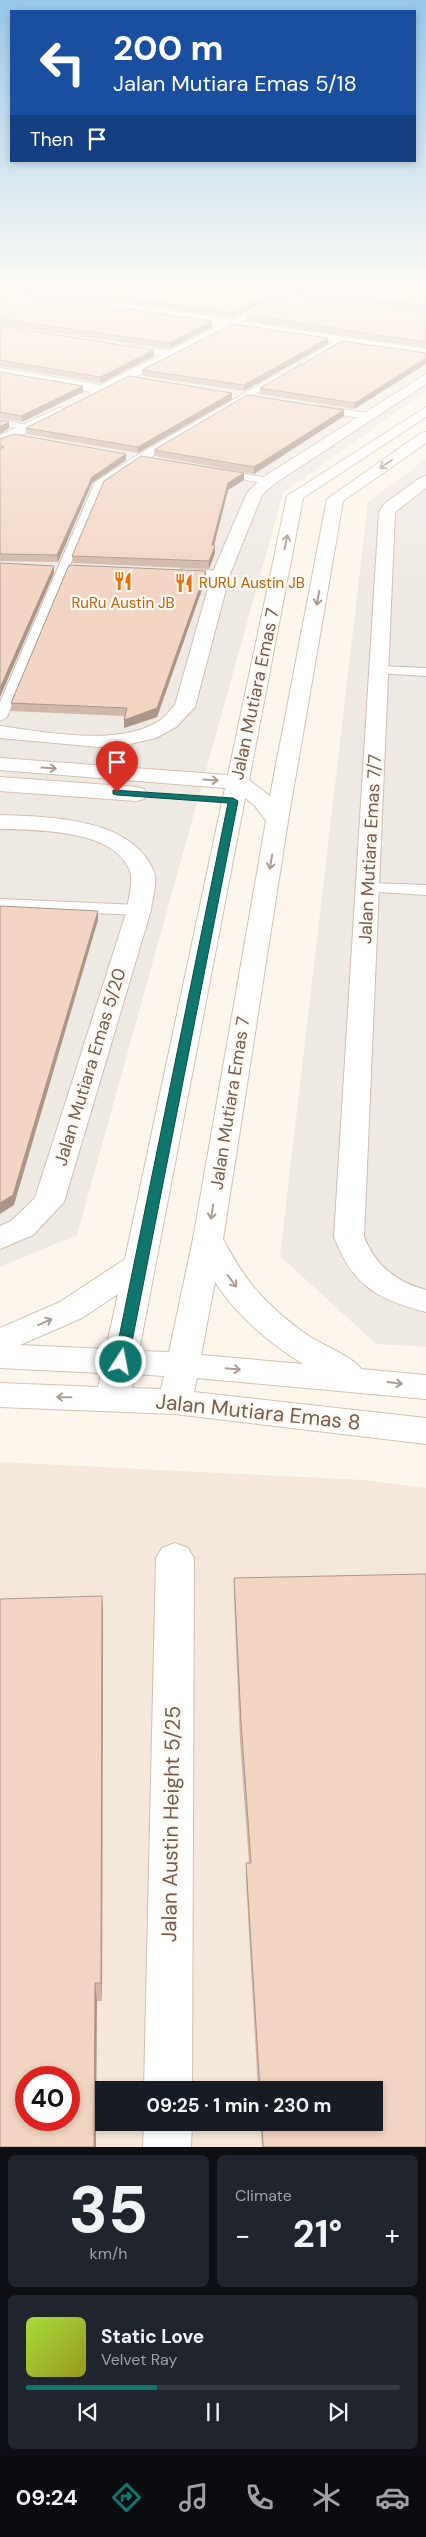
<!DOCTYPE html>
<meta charset="utf-8">
<style>
:root{--surface:#171b24;--page:#20242c;--text:#f1f3f6;--muted:#9ea1a6;--line:#363941;--accent:#0f766e}
body{margin:0;font-family:"DM Sans",sans-serif;background:var(--page);color:var(--text);height:100vh;display:flex;flex-direction:column;font-size:19px;white-space:nowrap}
*{box-sizing:border-box;margin:0}
p{font-size:16px;color:var(--muted)}
.icon{flex:none;width:28px;height:28px;fill:none;stroke:currentColor;stroke-width:2;stroke-linecap:round;stroke-linejoin:round}
.map{position:relative;height:2147px;overflow:hidden}
.details{display:flex;flex-direction:column;gap:8px;padding:8px;background:#0d0f14;flex:1}
.details>*{flex:none}
.guide{position:absolute;left:10px;top:10px;width:406px;height:152px;border-radius:0px;box-shadow:0 2px 8px #0003;background:#1a4fa0;color:#fff;overflow:hidden}
.speed{position:absolute;left:15px;top:2066px;display:flex;gap:10px;font-size:25px;font-weight:700;text-align:center}
.speed>*{display:grid;place-content:center;width:65px;height:65px;border-radius:50%;background:var(--surface);box-shadow:0 2px 8px #0003;line-height:1}
.speed .limit{border:8px solid #d22;background:#fff;color:#111}
.pin{position:absolute;display:grid;place-items:center;width:42px;height:42px;color:#fff;margin:-51px -21px;border-radius:50% 50% 50% 0;rotate:-45deg;box-shadow:0 0 5px #0007}
.pin .icon{rotate:45deg}
.me{position:absolute;width:55px;margin:-28px;rotate:11deg;stroke-linejoin:round;filter:drop-shadow(0 0 4px #0008)}
.turn{display:flex;align-items:center;gap:18px;height:105px;padding:0 20px;font-size:22px}
.turn .icon{width:65px;height:65px;stroke-width:2.5}
.turn b{display:block;font-size:35px;line-height:42px}
.then{display:flex;align-items:center;height:48px;padding:0 20px;background:#0003;gap:10px;font-size:19px}
.big{font-size:38px;font-weight:700;line-height:1.1}
.details .card{flex:1;display:flex;flex-direction:column;justify-content:center;gap:8px;min-width:0;padding:0 18px;border-radius:8px;background:var(--page)}
.details .dial{align-items:center;gap:0}
.dial b{font-size:65px;line-height:1}
.song{display:flex;align-items:center;gap:15px}
.cover{width:60px;height:60px;border-radius:8px;background:linear-gradient(135deg,hsl(80 70% 55%),hsl(60 70% 35%))}
.played{height:5px;border-radius:2px;background:linear-gradient(90deg,var(--accent) 35%,var(--line) 35%)}
.keys{display:flex;justify-content:space-around;direction:ltr}
.heat{display:flex;justify-content:space-between;align-items:center;font-size:28px;direction:ltr}
.details .tiles{flex:1;display:grid;gap:8px;grid-template-columns:1fr 1fr}
.card:last-child{grid-column:span 2}
.trip{position:absolute;left:95px;top:2081px;width:288px;height:50px;border-radius:0px;background:var(--surface);box-shadow:0 2px 8px #0003;font-weight:700;line-height:50px;text-align:center}
.tabs{display:flex;height:80px;justify-content:space-around;align-items:center;background:#090b0e;color:var(--muted)}
.tabs .icon{width:35px;height:35px}
.tabs .selected{color:var(--accent)}
.tabs b{font-size:22px;color:var(--text)}
.map>svg:first-child{display:block}
.residential{fill:#f5e8da;fill-rule:evenodd}
.industrial{fill:#efe9e4}
.lines{fill:none;stroke-linecap:round;stroke-linejoin:round}
.lane-casing{stroke:#d1beb0;stroke-width:2}
.street-casing{stroke:#d1beb0;stroke-width:2}
.secondary-casing{stroke:#d6c0b0;stroke-width:2}
.lane{fill:#fff;fill-rule:evenodd}
.street{fill:#fff;fill-rule:evenodd}
.secondary{fill:#fff;fill-rule:evenodd}
.wall{fill:#d1b7a8}
.shaded-wall{fill:#aa9588}
.building{fill:#f3d5c3;stroke:#aa9588;fill-rule:evenodd}
.oneway{stroke:#af9d94}
.route{fill:#0f766e;stroke:#0a4d48}
.labels{text-anchor:middle;stroke-width:4.5;stroke-linejoin:round;paint-order:stroke}
.far-food-label{font-size:15px;fill:#c56008;stroke:#fffaf3;text-anchor:start}
.street-label{font-size:18px;fill:#7a5c4d;stroke:#fffaf3}
.near-street-label{font-size:21px;fill:#7a5c4d;stroke:#fffaf3}
</style>
<div class="map">
<svg width="426" height="2147" viewBox="0 0 426 2147">
<rect width="100%" height="100%" fill="#fdf6ec"/>
<path class="residential" d="M0 1462 363 1480 426 1488V2147H0ZM26 2078H69V2120H26ZM104 2090H374V2122H104Z"/>
<path class="industrial" d="M0 286H426V391L283 493 77 1235 0 1267Z
M426 459V1347L376 1344 280 1256 368 502Z"/>
<g class="lines">
<g class="lane-casing">
<path id="lane" d="M211 286C236 283 261 294 286 293 295 293 302 286 311 286L297 295 316 299 312 301 289 298 232 326 228 324 229 322 280 297Z
M340 338 347 340 306 365 299 363Z
M131 345 172 351 176 354 172 357 128 350V346Z
M278 374 285 376 103 486 7 717 0 721V702L95 482 136 456Z
M320 406 367 413 372 416 367 419 317 411 315 409Z
M0 419 33 427 28 430 0 425Z
M222 470 268 478 273 481 268 484 218 475 217 473Z
M182 569 221 571 227 574 221 577 178 574 176 572Z
M379 666 426 668V676L375 673 373 670Z
M368 883 426 885V895L363 891 360 888 363 885Z
M0 899 139 905 147 910 139 915 0 909Z"/>
</g>
<g class="street-casing">
<path id="street" d="M0 286 426 349V357L233 328 95 397 90 396 89 391 0 376V368L101 385 218 326 0 294Z
M426 374V384L274 484 262 495 230 574 195 707 176 727 156 738 125 745 99 747 0 738V726C46 732 121 748 162 719 167 715 171 709 175 705L212 574 247 493 262 478Z
M59 408 64 409 66 412 64 415 0 445V435Z
M426 476V488L395 512 364 1237C376 1266 396 1282 426 1290V1312C377 1299 353 1286 334 1237L379 512 384 504 420 478Z
M0 815C48 817 133 817 154 872 158 883 152 898 151 910L64 1202 33 1235 0 1249V1226L11 1221 35 1198 127 910C128 898 134 883 130 871 114 829 37 830 0 829Z
M175 1543 188 1548 194 1558 192 2090H144L156 1558 162 1548Z
M144 2122H192L191 2147H143Z"/>
</g>
<g class="secondary-casing">
<path id="secondary" d="M426 407V417L303 498 249 780 270 796 327 499 421 433 426 432V443L343 501 288 821 223 1239C246 1283 268 1308 309 1336 322 1345 354 1357 361 1369L426 1375V1399L197 1378 194 1392 426 1418V1444L175 1414 0 1407V1383L98 1387 101 1373 0 1368V1328L60 1302 125 1259 225 788 0 770V758L228 775 287 496ZM245 798 254 805 266 821 193 1239 169 1352 139 1351ZM215 1282C237 1316 269 1343 303 1364L201 1355ZM118 1294 106 1349 20 1345 82 1318ZM134 1374 164 1376 161 1389 132 1388Z
M0 777 136 787 144 789 147 794 144 799 136 801 0 791Z"/>
</g>
<use href="#lane" class="lane"/>
<use href="#street" class="street"/>
<use href="#secondary" class="secondary"/>
</g>
<path class="wall" d="M6 286H230L274 293V298L232 318Z
M239 286H306L289 291H277Z
M426 286V312L302 294V288Z
M0 291 212 327 169 349 0 325Z
M426 313V348L247 321V315Z
M0 326 154 350V356L101 383 0 366Z
M328 338V344L244 391 142 376V370Z
M426 353 354 409 260 394V388Z
M0 372 83 392 22 422 0 418Z
M232 393V399L138 453 26 434V428Z
M344 416 254 474 154 456V450Z
M0 439 126 454V460L92 483 58 562 0 561Z
M244 473V480L228 490 214 546 215 553 209 569 73 563 72 556Z
M206 578 157 717 124 728V716L11 711V703Z
M234 1578 426 2147H262L260 2122H374V2090H258L246 1881V1863H249L240 1741 234 1597Z
M102 1596 103 1614 102 2001H97L0 2147Z"/>
<path class="shaded-wall" d="M289 286H306L289 291Z
M274 293V298L232 318V313Z
M212 321V327L169 349V343Z
M328 338V344L244 391V385Z
M154 350V356L101 383 100 377Z
M426 358V364L354 409 355 403Z
M83 386V392L22 422 21 416Z
M232 393V399L138 453V447Z
M344 410V416L254 474V467Z
M9 422V428L0 434V427Z
M126 454V460L92 483 58 562 57 555 92 477Z
M244 473V480L228 490 212 553V545L228 483Z
M215 546V553L209 569V561Z
M54 566V573L0 697V688Z
M206 571V578L157 717 124 728V720Z
M98 911V920L14 1205 0 1214V1203Z
M102 1596 103 1614 102 2001 101 1983Z
M95 1983 97 2001 96 2147H94Z"/>
<path class="building" d="M42 286H230L274 293 232 313Z
M307 286H426V306L302 288Z
M0 291 212 321 169 343 0 319Z
M289 294 426 313V342L247 315Z
M233 324 328 338 244 385 142 370Z
M0 326 154 350 100 377 0 360Z
M342 341 426 353V358L355 403 260 388Z
M0 372 83 386 21 416 0 412Z
M129 376 232 393 138 447 26 428Z
M247 395 344 410 254 467 154 450Z
M0 420 9 422 0 427Z
M14 434 126 454 92 477 57 555 0 554V449L4 447 0 446V439Z
M141 456 244 473 228 483 212 545 215 546 209 561 72 556 104 481Z
M0 563 54 566 0 688Z
M69 565 206 571 157 708 124 720 127 708 11 703Z
M0 906 98 911 13 1195 0 1203Z
M426 1574V2147H263L262 2122H374V2090H260L246 1863H251L241 1722 234 1578Z
M102 1596 101 1983H95L94 2147H0V1599ZM26 2078H69V2120H26Z"/>
<defs><path id="oneway-shaft" d="M-6 0H5M1.5-3L5.5 0L1.5 3" fill="none" stroke-width="1.6" stroke-linecap="round" stroke-linejoin="round" transform="scale(1.25)"/></defs>
<g class="oneway">
<use href="#oneway-shaft" transform="translate(386 464) rotate(145)"/>
<use href="#oneway-shaft" transform="translate(286 542) rotate(-78)"/>
<use href="#oneway-shaft" transform="translate(318 598) rotate(100)"/>
<use href="#oneway-shaft" transform="translate(49 768) rotate(4)"/>
<use href="#oneway-shaft" transform="translate(211 780) rotate(4)"/>
<use href="#oneway-shaft" transform="translate(271 862) rotate(99)"/>
<use href="#oneway-shaft" transform="translate(212 1212) rotate(99)"/>
<use href="#oneway-shaft" transform="translate(232 1281) rotate(53)"/>
<use href="#oneway-shaft" transform="translate(45 1322) rotate(-24)"/>
<use href="#oneway-shaft" transform="translate(233 1369) rotate(5)"/>
<use href="#oneway-shaft" transform="translate(395 1383) rotate(7)"/>
<use href="#oneway-shaft" transform="translate(64 1397) rotate(-179)"/>
</g>
<linearGradient id="sky" x2="0" y2="1"><stop stop-color="#97c7e8"/><stop offset="0.49" stop-color="#fefbf6"/><stop offset="1" stop-color="#fefbf6" stop-opacity="0"/></linearGradient>
<rect width="426" height="586" fill="url(#sky)"/>
<path class="route" d="M113 790 233 798 238 801 128 1362 121 1367 114 1362 228 803 117 795 113 794Z"/>
<defs>
<g id="restaurant-bare" transform="scale(1.5)"><path d="M-5-6h1v4h1v-4h1v4h1v-4h1v5L-1.5 .5V6h-2V.5L-5-1ZM5-6V6H3V1.5H1.5Q1.5-4 5-6Z" fill="#e8710a" stroke="#fffaf3" stroke-width="2.5" paint-order="stroke"/></g>
</defs>
<g fill-rule="evenodd">
<use href="#restaurant-bare" x="123" y="581"/>
<use href="#restaurant-bare" x="184" y="583"/>
</g>
<g class="labels">
<g class="far-food-label">
<text x="199" y="588">RURU Austin JB</text>
<text x="123" y="608" text-anchor="middle">RuRu Austin JB</text>
</g>
<g class="street-label">
<text transform="translate(255 694) rotate(-78)" y="6">Jalan Mutiara Emas 7</text>
<text transform="translate(370 849) rotate(-87)" y="6">Jalan Mutiara Emas 7/7</text>
<text transform="translate(90 1067) rotate(-73)" y="6">Jalan Mutiara Emas 5/20</text>
<text transform="translate(230 1103) rotate(-81)" y="6">Jalan Mutiara Emas 7</text>
</g>
<g class="near-street-label">
<text transform="translate(258 1412) rotate(6)" y="7">Jalan Mutiara Emas 8</text>
<text transform="translate(171 1824) rotate(-89)" y="7">Jalan Austin Height 5/25</text>
</g>
</g>
</svg>
<div class="speed"><div class="limit">40</div></div>
<div class="pin" style="left:117px;top:792px;background:#d93025"><svg class="icon" aria-label="arrive" viewBox="0 0 24 24"><path d="M6 21V4h12l-3 4 3 4H6"/></svg></div>
<svg class="me" style="left:121px;top:1362px" viewBox="-20 -20 40 40"><circle r="17" fill="#0f766e" stroke="#fff" stroke-width="3"/><path d="M0-11L8 9 0 5-8 9z" fill="#fff"/></svg>
<div class="trip">09:25 · 1 min · 230 m</div>
<div class="guide">
<div class="turn"><svg class="icon" aria-label="left" viewBox="0 0 24 24"><path d="M17 20v-9H6M10 6l-5 5 5 5"/></svg><div><b>200 m</b>Jalan Mutiara Emas 5/18</div></div>
<div class="then">Then<svg class="icon" aria-label="arrive" viewBox="0 0 24 24"><path d="M6 21V4h12l-3 4 3 4H6"/></svg></div>
</div>
</div>
<section class="details">
<div class="tiles">
<div class="card dial"><b>35</b><p>km/h</p></div>
<div class="card"><p>Climate</p>
<div class="heat"><a>−</a><b class="big">21°</b><a>+</a></div>
</div>
<div class="card">
<div class="song"><i class="cover"></i><div><b>Static Love</b><p>Velvet Ray</p></div></div>
<div class="played"></div>
<div class="keys"><svg class="icon" aria-label="previous" viewBox="0 0 24 24"><path d="M18 5L8 12l10 7zM5 5v14"/></svg><svg class="icon" aria-label="pause" viewBox="0 0 24 24"><path d="M8 5v14M16 5v14"/></svg><svg class="icon" aria-label="next" viewBox="0 0 24 24"><path d="M6 5l10 7-10 7zM19 5v14"/></svg></div>
</div>
</div>
</section>
<nav class="tabs">
<b>09:24</b>
<svg class="icon selected" aria-label="directions" viewBox="0 0 24 24"><path d="M12 3l9 9-9 9-9-9zM9 14v-3h6M13 9l2 2-2 2"/></svg>
<svg class="icon" aria-label="music" viewBox="0 0 24 24"><path d="M9 18V5l10-2v13"/><circle cx="6" cy="18" r="3"/><circle cx="16" cy="16" r="3"/></svg>
<svg class="icon" aria-label="phone" viewBox="0 0 24 24"><path d="M5 4h4l2 5-3 2q2 4 5 5l2-3 5 2v4C11 20 4 13 5 4z"/></svg>
<svg class="icon" aria-label="climate" viewBox="0 0 24 24"><path d="M12 3v18M4 7l16 10M4 17L20 7"/></svg>
<svg class="icon" aria-label="car" viewBox="0 0 24 24"><path d="M5 17H2v-5l4-1 3-4h7l3 4 3 1v5h-3M9 17h6M6 11h13"/><circle cx="7" cy="17" r="2"/><circle cx="17" cy="17" r="2"/></svg>
</nav>
